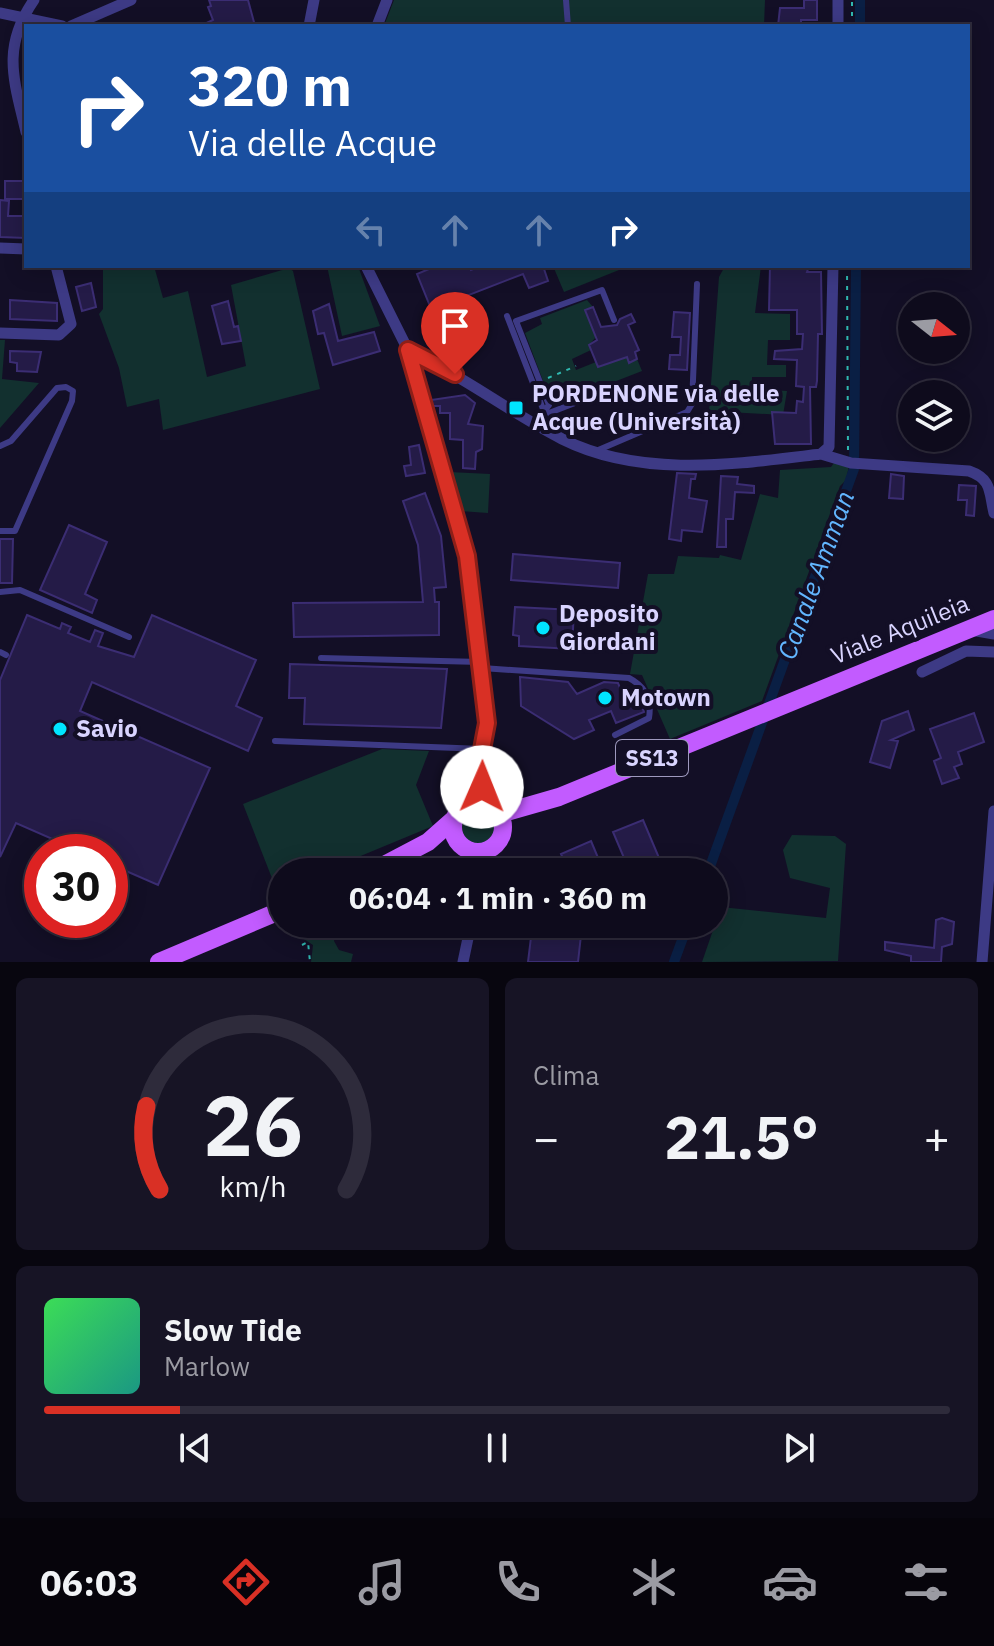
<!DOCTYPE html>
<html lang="it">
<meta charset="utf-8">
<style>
:root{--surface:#0e0b1c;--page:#171425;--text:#f1f3f6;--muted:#9b9ba3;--line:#2e2b3b;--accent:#d93025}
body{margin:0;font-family:"IBM Plex Sans",sans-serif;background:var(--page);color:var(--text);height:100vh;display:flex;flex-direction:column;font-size:30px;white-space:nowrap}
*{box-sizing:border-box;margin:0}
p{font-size:26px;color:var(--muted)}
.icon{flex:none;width:44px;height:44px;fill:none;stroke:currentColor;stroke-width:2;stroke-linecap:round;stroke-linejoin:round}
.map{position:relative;height:962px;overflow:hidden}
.panel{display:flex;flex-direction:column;gap:16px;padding:16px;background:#08060f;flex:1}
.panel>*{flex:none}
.top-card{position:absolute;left:24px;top:24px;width:946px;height:244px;border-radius:0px;box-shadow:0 4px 20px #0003,0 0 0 2px var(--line);background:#1a4fa0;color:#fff;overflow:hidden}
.needle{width:52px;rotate:107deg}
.controls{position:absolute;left:898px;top:292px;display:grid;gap:16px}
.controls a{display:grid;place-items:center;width:72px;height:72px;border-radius:50%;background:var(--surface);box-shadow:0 4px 20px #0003,0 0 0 2px var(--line);font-size:40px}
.speed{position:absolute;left:24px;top:834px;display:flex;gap:16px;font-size:40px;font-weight:700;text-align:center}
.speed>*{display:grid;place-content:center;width:104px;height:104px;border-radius:50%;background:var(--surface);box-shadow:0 4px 20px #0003,0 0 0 2px var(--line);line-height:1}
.speed .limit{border:12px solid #d22;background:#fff;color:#111}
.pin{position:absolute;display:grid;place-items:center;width:68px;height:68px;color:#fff;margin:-82px -34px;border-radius:50% 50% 50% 0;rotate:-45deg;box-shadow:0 0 8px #0007}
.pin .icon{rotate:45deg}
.me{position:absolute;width:88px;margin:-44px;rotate:1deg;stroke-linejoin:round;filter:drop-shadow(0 0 6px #0008)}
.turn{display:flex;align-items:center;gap:28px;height:168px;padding:0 32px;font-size:36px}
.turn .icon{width:104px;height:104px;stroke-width:2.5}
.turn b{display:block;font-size:56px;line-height:68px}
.lanes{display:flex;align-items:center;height:76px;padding:0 32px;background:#0003;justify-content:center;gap:40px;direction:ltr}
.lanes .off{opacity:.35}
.big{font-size:60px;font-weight:700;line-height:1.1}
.panel .tile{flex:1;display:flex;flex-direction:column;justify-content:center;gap:12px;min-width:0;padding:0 28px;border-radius:12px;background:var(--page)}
.panel .dial{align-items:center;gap:0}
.dial svg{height:208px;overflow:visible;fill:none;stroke:var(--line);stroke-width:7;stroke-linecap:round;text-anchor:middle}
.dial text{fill:var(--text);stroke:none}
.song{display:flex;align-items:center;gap:24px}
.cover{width:96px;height:96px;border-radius:12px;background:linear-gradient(135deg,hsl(130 70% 55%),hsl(170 70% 35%))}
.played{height:8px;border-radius:4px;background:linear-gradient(90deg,var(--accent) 15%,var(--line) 15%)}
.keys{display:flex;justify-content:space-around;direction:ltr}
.heat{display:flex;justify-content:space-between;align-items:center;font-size:44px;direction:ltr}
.panel .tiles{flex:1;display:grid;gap:16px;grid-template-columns:1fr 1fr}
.tile:last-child{grid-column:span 2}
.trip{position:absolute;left:268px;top:858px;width:460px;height:80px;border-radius:40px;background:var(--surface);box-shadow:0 4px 20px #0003,0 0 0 2px var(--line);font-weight:700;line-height:80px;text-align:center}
.tabs{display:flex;height:128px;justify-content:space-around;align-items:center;background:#06040b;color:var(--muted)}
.tabs .icon{width:56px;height:56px}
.tabs .selected{color:var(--accent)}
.tabs b{font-size:36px;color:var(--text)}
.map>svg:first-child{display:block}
.green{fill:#12302f}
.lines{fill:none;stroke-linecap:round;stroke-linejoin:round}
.canal{stroke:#0a1f44;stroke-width:10}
.building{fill:#241b47;stroke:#3b2d73;stroke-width:2}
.path{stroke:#2fb8b0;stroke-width:2;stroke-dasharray:4 6;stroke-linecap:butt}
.service{stroke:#3d3a85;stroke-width:6}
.minor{stroke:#3d3a85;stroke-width:11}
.primary{stroke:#c25bff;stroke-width:18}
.route-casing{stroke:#8d1f18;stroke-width:20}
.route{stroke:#d93025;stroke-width:14}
.poi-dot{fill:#00e5ff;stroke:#130f26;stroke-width:3}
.labels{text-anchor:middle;stroke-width:8;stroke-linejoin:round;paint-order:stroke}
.shield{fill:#130f26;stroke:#9e99be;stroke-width:2}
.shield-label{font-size:22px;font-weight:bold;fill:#d9d4ff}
.poi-label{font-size:24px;font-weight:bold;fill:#d9d4ff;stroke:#130f26;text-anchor:start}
.street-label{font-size:24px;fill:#d9d4ff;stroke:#130f26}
.water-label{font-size:26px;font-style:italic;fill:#62b6ff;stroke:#130f26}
</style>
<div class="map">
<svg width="994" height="962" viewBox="0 0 994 962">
<rect width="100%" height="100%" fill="#130f26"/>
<path class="green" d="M394 0H765L764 26H384Z
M97 266H154L163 298 188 291 207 377 246 366 231 285 289 268 293 271 320 389 163 430 159 399 127 407 119 368 99 314 103 309V270Z
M327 266H358L380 326 342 336Z
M553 266H629L564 292Z
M761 266 755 313 790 314V340H768L767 365H786V377H752V389L787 391 783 415 709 411 719 277 724 268Z
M587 300 593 307 585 310 596 337 589 345 591 350 572 359 576 370 596 362 598 367 626 354 629 362 637 359 642 371 565 401 560 389 548 394 525 333 542 324 540 318Z
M0 340H5L2 379 39 383 0 428Z
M834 463 849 466 846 480 840 486 762 701 670 739 642 675 630 674 648 574H674L678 556 719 558 720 555 741 560 760 494 778 498 780 470 831 467Z
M449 472 490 474 488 513 460 511Z
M382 749 429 751 416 785 433 826 322 872H282V889L277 891 243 804Z
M462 827a17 17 0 1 1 34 0a17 17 0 1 1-34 0Z
M792 835 835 836 846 844 838 961 702 962 721 907 826 918 830 888 790 878 783 850Z
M318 924H337L334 941 339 950 353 954 351 962H311L313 945 298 935 318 938Z"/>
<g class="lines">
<path class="canal" d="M860 26V0
M708 872 854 469 856 266
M674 962 688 924"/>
</g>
<path class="building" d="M209 0H248L255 26H200L213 20 208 7 211 6Z
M804 0H817V20H801V26H778L780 8H804Z
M5 181H24V199H5Z
M0 200 9 201 8 216H26V238L0 237Z
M436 266H470L471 270 481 266H543L548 281 529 288 523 274 448 303 452 315 436 321 417 274Z
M770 266H809L807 272H821L822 334H818L817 381 816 387H810L811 444H775L772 412 796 413 797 401 803 402 804 387 796 386 797 360 774 359 775 351 802 349 803 334H797V310H769Z
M91 283 96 307 82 311 76 287Z
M10 300 57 303V321L10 319Z
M228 301 234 327 238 326 241 341 222 344 212 306Z
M329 304 338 341 374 332 380 351 333 365 324 333 318 334 313 311Z
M593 307 601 327 617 325 620 319 631 314 635 322 628 325 639 350 635 352 637 359 629 363 627 357 598 367 589 345 597 340 585 310Z
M674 312 690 313 687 370 669 369 670 355H680L681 337H672Z
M10 351 41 352 37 372 17 371V363L10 362Z
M465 395 475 403 468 424 483 426 482 449 476 452 475 469 463 468V440L450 439V413H440V406H433L431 400Z
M419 445 425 473 406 476 404 466 411 465 409 447Z
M677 473 696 474 695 479H691L689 498 707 501 702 532 682 530 681 541 669 539Z
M891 474 904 476 903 499 889 498Z
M721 476 738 477 737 484 754 486V493L735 492 733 519H726V547H717Z
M959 485 976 486 974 516 966 515 967 500H958Z
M425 493 441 536 446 587 434 588 435 602H439V635L294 637 293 603 423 602 418 545 403 501Z
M69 525 107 542 85 594 97 600 92 613 40 590Z
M0 539H13L12 583H0Z
M513 554 620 563 618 588 511 580Z
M515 607 574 610 572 649 519 646V636L513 635Z
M27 615 60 629 62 623 71 627 68 633 90 642 95 630 103 633 98 646 134 657 152 615 256 660 236 706 262 718 248 751 92 682 80 711 210 768 158 885 110 864V852H82L16 823 0 857V680Z
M290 664 447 669 441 728 304 724 305 698H289Z
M520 677 568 682 577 694 604 682 618 683 623 695 636 690 644 712 616 723 611 711 589 720 594 730 574 739 521 706Z
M908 711 914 730 891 740 898 741 890 768 870 762 882 721Z
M974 713 984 742 958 752 962 764 954 767 959 778 942 784 934 761 941 758 930 729Z
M643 820 665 872H630L613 832Z
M591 841 604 872H569L561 854Z
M942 918 954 922 952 944 942 947 941 962H911V956L885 950V942L934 948 936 920Z
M532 929 581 935 578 962H528Z"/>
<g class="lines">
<path class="path" d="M852 26V0
M847 266 848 453
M548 378 576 366
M448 807 457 798
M410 865 415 869 444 858 459 864
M302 945 308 942 310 962"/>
<path class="service" d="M566 0 568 26
M507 316 543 409 565 423 559 437
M549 413 575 403
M535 422 549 405 516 321 602 290 614 320
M0 446 11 441 57 388 66 387 73 391 72 401 15 531H0
M596 451 687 412 692 404 697 284
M0 592 20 590 129 637
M0 652 6 655
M321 658 481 662
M482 668 629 678C646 687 652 700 649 718L615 735
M275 741 483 749"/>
<path class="minor" d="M0 13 62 26
M71 26 131 0
M309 26 314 0
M377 26 387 0
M838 26V0
M26 132C14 80 1 48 34 0
M0 248 26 249
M366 266 408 350 467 556 487 723 479 765 464 807
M0 333 59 335 71 324 56 266
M408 350C462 375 509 412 562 439 642 479 736 464 821 454L829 447
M829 447 833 266
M821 454 851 463 969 471C992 479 989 492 994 513
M971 630 994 634
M922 672 966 651 994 652
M480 770 482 787 494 808
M464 848 473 872
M480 872 489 851
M463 962 471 924
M982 962 994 811"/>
<path class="primary" d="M453 827a25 25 0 1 1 50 0a25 25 0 1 1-50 0Z
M500 814 559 797 994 619
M371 872 428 842 454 819
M159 962 282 910"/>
</g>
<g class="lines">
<g class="route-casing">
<path id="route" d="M455 374 408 350 467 556 487 723 479 765 482 787"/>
</g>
<use href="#route" class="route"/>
</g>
<g class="poi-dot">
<rect x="508" y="400" width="16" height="16" rx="4"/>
<circle cx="543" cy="628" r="8"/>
<circle cx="605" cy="698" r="8"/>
<circle cx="60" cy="729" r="8"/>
</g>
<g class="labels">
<rect class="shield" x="616" y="740" width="72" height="36" rx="6"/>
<g class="shield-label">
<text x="652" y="766">SS13</text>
</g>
<g class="poi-label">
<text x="532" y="402">PORDENONE via delle<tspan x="532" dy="28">Acque (Università)</tspan></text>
<text x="559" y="622">Deposito<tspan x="559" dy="28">Giordani</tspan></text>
<text x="621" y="706">Motown</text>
<text x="76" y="737">Savio</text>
</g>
<g class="street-label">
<text transform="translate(900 630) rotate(-22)" y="8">Viale Aquileia</text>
</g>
<g class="water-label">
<text transform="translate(816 575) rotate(-70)" y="9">Canale Amman</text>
</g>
</g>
</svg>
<div class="controls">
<a><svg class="needle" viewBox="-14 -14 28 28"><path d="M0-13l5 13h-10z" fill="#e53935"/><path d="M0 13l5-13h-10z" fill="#9b9ba3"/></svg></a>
<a><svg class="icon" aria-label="layers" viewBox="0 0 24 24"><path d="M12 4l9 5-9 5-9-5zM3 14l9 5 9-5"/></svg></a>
</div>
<div class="speed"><div class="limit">30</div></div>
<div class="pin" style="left:455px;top:374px;background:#d93025"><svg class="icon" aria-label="arrive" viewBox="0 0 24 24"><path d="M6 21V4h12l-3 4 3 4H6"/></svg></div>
<svg class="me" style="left:482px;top:787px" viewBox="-20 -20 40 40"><circle r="19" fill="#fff"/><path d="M0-13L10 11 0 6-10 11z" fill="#d93025"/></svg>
<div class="trip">06:04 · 1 min · 360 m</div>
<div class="top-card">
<div class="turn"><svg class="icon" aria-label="right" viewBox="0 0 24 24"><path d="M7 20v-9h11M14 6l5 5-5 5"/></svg><div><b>320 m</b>Via delle Acque</div></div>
<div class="lanes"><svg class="icon off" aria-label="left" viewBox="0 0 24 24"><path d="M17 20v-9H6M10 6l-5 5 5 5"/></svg><svg class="icon off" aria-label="ahead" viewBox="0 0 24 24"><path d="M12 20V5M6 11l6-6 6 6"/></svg><svg class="icon off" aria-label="ahead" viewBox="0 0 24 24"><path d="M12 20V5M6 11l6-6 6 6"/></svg><svg class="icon" aria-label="right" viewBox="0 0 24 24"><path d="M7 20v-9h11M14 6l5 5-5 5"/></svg></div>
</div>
</div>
<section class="panel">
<div class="tiles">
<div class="tile dial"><svg viewBox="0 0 100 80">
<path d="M14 69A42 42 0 1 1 86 69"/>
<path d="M14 69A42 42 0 0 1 9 37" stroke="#d93025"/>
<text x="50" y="56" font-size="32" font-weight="700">26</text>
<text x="50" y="72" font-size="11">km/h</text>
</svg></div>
<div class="tile"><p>Clima</p>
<div class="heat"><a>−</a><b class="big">21.5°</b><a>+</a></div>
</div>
<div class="tile">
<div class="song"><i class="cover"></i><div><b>Slow Tide</b><p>Marlow</p></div></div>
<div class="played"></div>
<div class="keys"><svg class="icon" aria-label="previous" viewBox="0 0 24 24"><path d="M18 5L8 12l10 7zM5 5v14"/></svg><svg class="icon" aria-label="pause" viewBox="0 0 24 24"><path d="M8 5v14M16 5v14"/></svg><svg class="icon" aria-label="next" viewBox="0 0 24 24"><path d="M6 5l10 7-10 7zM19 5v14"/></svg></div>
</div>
</div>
</section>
<nav class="tabs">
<b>06:03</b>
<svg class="icon selected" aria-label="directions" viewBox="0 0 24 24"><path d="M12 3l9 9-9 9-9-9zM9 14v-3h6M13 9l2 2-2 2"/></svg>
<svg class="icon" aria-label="music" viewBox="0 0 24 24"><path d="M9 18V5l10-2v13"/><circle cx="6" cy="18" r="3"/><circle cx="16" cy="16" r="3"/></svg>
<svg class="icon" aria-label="phone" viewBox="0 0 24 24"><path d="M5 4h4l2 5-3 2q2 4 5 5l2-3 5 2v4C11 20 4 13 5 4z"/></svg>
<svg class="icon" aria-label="climate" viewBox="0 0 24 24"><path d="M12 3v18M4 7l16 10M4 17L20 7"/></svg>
<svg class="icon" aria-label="car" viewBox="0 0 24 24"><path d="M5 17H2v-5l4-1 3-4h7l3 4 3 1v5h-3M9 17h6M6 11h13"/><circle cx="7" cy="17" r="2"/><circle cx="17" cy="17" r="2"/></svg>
<svg class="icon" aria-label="filters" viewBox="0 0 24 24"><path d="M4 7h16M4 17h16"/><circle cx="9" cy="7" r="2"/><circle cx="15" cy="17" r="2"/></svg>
</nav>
